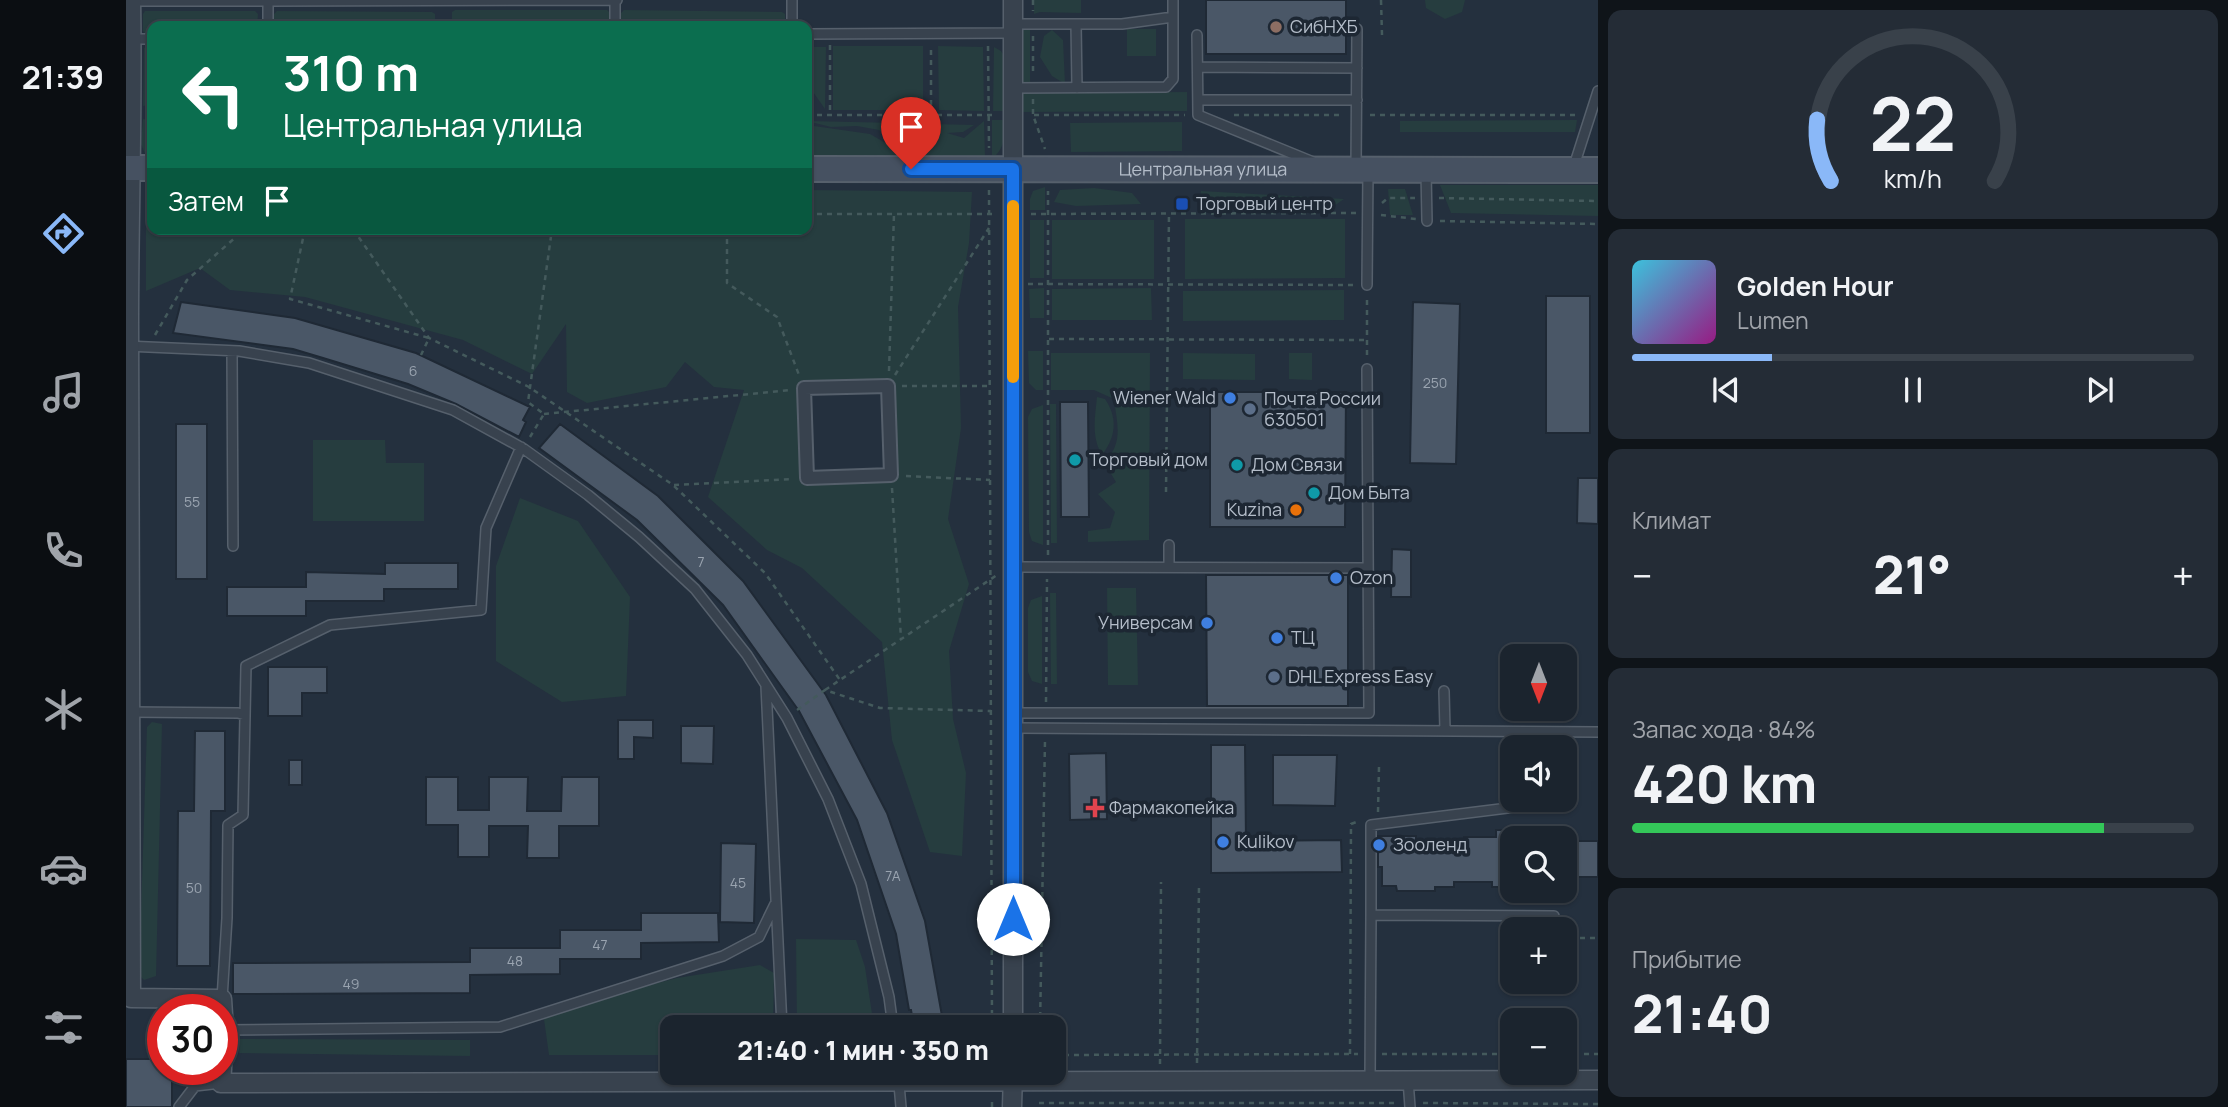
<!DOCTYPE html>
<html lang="ru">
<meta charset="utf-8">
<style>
:root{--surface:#1b242e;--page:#242c36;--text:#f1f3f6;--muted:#a0a4aa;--line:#39414a;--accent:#8ab8f8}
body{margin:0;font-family:Manrope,sans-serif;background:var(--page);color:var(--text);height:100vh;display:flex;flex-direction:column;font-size:26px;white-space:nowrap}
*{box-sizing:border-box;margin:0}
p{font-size:23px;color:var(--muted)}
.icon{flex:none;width:38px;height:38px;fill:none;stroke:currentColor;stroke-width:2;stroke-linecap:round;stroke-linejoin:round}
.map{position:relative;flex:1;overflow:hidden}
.panel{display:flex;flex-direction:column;gap:10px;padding:10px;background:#0f1419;width:630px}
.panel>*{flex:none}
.top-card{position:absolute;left:21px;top:21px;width:665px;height:214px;border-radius:14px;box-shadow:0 2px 5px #0004,0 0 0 2px var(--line);background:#0b6e4f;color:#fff;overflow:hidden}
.needle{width:46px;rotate:180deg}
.controls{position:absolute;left:1374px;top:644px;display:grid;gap:14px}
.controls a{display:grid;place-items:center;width:77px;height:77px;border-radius:14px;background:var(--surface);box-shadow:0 2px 5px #0004,0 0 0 2px var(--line);font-size:35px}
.speed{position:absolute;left:21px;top:994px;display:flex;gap:14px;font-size:35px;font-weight:700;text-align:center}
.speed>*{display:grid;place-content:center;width:91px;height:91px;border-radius:50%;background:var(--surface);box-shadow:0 2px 5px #0004,0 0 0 2px var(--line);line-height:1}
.speed .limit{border:10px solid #d22;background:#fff;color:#111}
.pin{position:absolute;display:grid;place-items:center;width:60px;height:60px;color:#fff;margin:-72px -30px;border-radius:50% 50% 50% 0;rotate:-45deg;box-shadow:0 0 7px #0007}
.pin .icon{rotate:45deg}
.me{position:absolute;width:77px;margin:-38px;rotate:0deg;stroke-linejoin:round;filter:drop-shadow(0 0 5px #0008)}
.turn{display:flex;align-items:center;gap:24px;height:147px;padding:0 21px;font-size:32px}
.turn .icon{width:91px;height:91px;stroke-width:2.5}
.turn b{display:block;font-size:49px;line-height:60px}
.then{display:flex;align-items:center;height:66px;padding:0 21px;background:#0003;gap:14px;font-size:26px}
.big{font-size:52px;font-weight:800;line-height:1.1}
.panel .tile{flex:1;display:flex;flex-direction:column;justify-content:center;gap:10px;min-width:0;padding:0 24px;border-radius:14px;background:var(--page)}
.panel .dial{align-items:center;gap:0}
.dial svg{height:182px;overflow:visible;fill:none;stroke:var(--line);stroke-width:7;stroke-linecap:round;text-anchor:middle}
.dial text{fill:var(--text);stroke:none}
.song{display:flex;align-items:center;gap:21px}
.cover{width:84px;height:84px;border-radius:10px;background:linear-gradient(135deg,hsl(190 70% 55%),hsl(310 70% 35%))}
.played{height:7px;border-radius:4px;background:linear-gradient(90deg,var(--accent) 25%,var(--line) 25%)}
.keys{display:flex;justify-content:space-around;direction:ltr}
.heat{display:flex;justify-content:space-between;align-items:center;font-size:38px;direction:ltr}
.charge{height:10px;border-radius:5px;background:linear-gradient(90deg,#34c759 84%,var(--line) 0)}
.trip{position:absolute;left:534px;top:1015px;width:406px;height:70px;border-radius:14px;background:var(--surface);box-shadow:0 2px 5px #0004,0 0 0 2px var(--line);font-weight:800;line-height:70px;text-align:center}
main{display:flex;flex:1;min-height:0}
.tabs{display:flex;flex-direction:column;width:126px;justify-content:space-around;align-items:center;background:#0b0e12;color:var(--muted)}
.tabs .icon{width:49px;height:49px}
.tabs .current{color:var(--accent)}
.tabs b{font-size:32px;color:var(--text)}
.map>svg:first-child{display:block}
.green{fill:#263d3f;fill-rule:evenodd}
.building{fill:#4a5767;stroke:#1f2935;stroke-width:2}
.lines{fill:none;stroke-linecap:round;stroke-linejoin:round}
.service-casing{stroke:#56606c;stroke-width:12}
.pedestrian-casing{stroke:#56606c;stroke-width:16}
.minor-casing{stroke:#56606c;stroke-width:21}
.secondary-casing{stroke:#56606c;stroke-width:28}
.path{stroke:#445a5c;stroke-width:2.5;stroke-dasharray:5 5;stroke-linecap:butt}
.service{stroke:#38424e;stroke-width:9}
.pedestrian{stroke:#38424e;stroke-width:12}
.minor{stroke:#38424e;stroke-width:18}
.secondary{stroke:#465161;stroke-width:24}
.route-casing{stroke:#114b97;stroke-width:18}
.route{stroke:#1a73e8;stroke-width:12}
.slow{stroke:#f59e0b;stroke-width:12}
.education-dot{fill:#8d6e63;stroke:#1d2733;stroke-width:2.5}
.transit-dot{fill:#1a4fb4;stroke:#1d2733;stroke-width:2.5}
.shop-dot{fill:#3f7fe0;stroke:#1d2733;stroke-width:2.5}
.service-dot{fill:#5c6f8a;stroke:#1d2733;stroke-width:2.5}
.culture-dot{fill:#0f9aa8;stroke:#1d2733;stroke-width:2.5}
.food-dot{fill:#e8710a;stroke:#1d2733;stroke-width:2.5}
.health-dot{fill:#e0444e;stroke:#1d2733;stroke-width:2.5}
.labels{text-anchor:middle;stroke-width:7;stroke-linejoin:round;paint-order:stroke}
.number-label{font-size:14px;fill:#9aa4b0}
.poi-label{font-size:18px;fill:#b4bdc9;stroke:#1d2733;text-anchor:start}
.street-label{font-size:18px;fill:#b4bdc9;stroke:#1d2733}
</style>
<main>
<nav class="tabs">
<b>21:39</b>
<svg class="icon current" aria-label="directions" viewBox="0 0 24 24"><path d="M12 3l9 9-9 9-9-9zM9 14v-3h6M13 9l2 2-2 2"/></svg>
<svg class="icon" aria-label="music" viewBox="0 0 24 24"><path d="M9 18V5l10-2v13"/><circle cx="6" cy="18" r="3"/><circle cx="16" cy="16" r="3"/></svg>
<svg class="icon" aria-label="phone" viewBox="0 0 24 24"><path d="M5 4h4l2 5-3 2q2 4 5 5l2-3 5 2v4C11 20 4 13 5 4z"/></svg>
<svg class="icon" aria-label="climate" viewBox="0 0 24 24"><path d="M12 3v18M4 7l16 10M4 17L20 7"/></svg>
<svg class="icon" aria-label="car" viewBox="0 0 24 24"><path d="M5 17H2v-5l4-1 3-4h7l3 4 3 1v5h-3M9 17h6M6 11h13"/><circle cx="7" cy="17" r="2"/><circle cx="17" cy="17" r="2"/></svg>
<svg class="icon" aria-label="filters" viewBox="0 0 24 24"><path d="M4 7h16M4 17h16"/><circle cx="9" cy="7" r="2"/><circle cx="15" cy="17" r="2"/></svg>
</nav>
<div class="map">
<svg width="1472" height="1107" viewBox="0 0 1472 1107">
<rect width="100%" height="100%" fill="#24303e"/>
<path class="green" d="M908 0H955V13L914 12 908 14Z
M1299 0H1339L1336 12 1319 19 1300 8Z
M329 10H481L483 12V26H326V12Z
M498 10 656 12 659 14V26H495V13Z
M19 11H129L132 14 131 26H26V34H19L17 31V14Z
M151 11 306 12 309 14V26H148V14Z
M1001 29H1030V56H1001Z
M894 30H904V85H894Z
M926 30 937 40 939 84 926 76 914 57 918 36Z
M23 44 26 46 20 78 26 105 17 106 18 48Z
M707 46H797V110H707Z
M812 46 857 47 858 111 813 110Z
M681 47H700L699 109 685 89H681Z
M868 47 875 51 879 58V111H867Z
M1061 92V111L895 112V93Z
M17 119 26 120V157L20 156 15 144Z
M866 120H878C878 133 880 145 870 155H866Z
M1451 120 1449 132H1274V121Z
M681 121 772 123 787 126 772 146 753 130 731 126 705 127Z
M858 121 859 158H681V125L744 134 770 149 794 127 813 132 805 124 848 125 837 132 821 133 838 138Z
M1056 122V151L945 152 944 123Z
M1314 185H1472V216L1325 213Z
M919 187V210H904V199L907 191Z
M968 188 1006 193 1015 204 950 206 928 202 934 190Z
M1262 189H1279L1287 215H1264Z
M681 190 846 192 843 243 832 307 835 428 822 519 843 584 823 651 827 719 840 773 836 856 804 852 766 740 756 642 676 568 641 550 582 497 618 390 588 387 559 362 540 387 461 403 441 392 440 324 406 374 337 340 179 297 104 290 74 268 20 291V203L26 196V229H681ZM762 386 765 475 681 477 679 389Z
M1075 191 1218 199 1205 208 1072 206Z
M1059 219H1219V278L1059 279Z
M904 220H918V278H904Z
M926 220H1028V279H926Z
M918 288V318H904L903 289Z
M1025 288 1026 320H926V289Z
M1218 290V320L1057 321V291Z
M902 351H917V390H910L903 383Z
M925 353H1024L1023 540 962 542V531L984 528 989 512 972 494 990 482 978 462C998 443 991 424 988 399L968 390H925Z
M1057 353 1129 354V380L1057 379Z
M1163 353H1186V380L1163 379Z
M971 397 979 399C992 418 990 437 976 455 965 437 969 417 971 397Z
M924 404H930L931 543H925Z
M917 405V545L906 541 903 532 902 417 906 409Z
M187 440H259L260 463H298V521H187Z
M394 498 452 521 504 597 500 696 436 702 370 661V566Z
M981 588H1010L1012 685H982Z
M924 593H930L931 684H925Z
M916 596V684L906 681 902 672V608L905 600Z
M26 722 36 724 30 976 18 980 13 975 21 727Z
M670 939 730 940 739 967 748 1027H671Z
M634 965 648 973 647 1027H546V1055H423L417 1012 551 978Z
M114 1039 344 1040V1056L113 1053Z"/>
<path class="building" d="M1080 0H1220V54H1080Z
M1420 296H1464V433H1420Z
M55 302 169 318 290 353 404 407 397 420 400 422 393 437 330 404 282 384 197 358 167 349 47 333Z
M1287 302 1334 304 1330 464 1284 463Z
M1084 392H1220L1219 527H1084Z
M934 402H962L963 517H935Z
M50 424H81V579H50Z
M434 424 532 496 617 581 700 695 761 813 799 921 818 1027H788L785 1010H783L770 934 731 820 673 711 597 605 511 520 413 448Z
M1452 478H1472V524L1451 523Z
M1266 549 1285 550V597H1265Z
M259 563H332V589H258V601H180V616H101V587H180V572L259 574Z
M1080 575H1222V706H1081Z
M142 667H201V693H176V716H142Z
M492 720H527V738L508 737V759H492Z
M555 726H588L587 764 555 763Z
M69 731H99V811H85L84 966H51L52 811H68Z
M1085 745H1119L1120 841 1215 840 1216 872 1085 873Z
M980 753 981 819 944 820 943 754Z
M1147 755H1211L1209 806 1147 805Z
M163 760H176V785H163Z
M300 777H332V810H363V777H402L401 811H435L436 777H473V826H433V858H401L402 826H363V857H332V825H300Z
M1370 830H1386V882H1383V887H1366V882H1328V887H1309V891H1271L1270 886H1256V867H1252V836H1290V844H1338V837H1370Z
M1438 841H1472V877H1438Z
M595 843 630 844 628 923 594 922Z
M515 913H592L593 942 515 943V959H434V974L344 975V993L107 994V963L344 962V948H434V930H515Z
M0 1059H37V1069H46V1107H0Z"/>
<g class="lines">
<g class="service-casing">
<path id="service" d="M489 0V26
M4 1H142
M887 24H996L1047 17
M950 24 951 88
M142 26V1L491 0
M666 26V0
M681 34 887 33
M1071 35 1072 115 1187 162
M4 39H26
M1072 67 1231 68
M887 88 1040 87 1047 79V0
M1072 100H1231
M1230 168 1231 29
M1447 169 1472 91
M1300 172 1301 221
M1241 285 1242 171
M0 346 113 351 183 363 327 410 398 449 462 495 513 537 569 589 621 655 661 718 702 799 735 884 763 997 767 1027
M106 351 107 546
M1043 545V567
M887 567 1242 568
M640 686 656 1027
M1318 691 1319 730
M5 712 112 713 119 715
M887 713H1243L1241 369
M889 728 1472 732
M1245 915V825L1438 801
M96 999 101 918 102 825 117 815 120 666 204 625 355 610 360 528 395 447
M98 1030 374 1027 597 956 633 937 649 904
M772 1073 775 1107
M1244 1080 1245 915 1428 916
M1282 1080 1284 1107
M53 1107 69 1086 95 1083"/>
</g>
<g class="pedestrian-casing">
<path id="pedestrian" d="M762 386 765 475 681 478 678 388Z"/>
</g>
<g class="minor-casing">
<path id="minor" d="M5 0C7 107 3 215 3 322 3 548 5 773 5 998L96 999 98 1030 96 1068
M887 1027V0
M96 1069 95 1083 1472 1080
M886 1107 887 1073"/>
</g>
<g class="secondary-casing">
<g id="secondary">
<path d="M0 168H26"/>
<path id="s1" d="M681 169 1472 170"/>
</g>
</g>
<path class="path" d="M907 0V11
M1255 0 1256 35
M907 36V74
M704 45V115
M862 46 863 148
M907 99V115L919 149
M681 115H870
M805 115V45
M908 115H1059
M1108 115H1217
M1244 115H1451
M863 190 866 1027
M1313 198 1472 201
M1256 203 1262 198H1289
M681 214H871
M905 214 1231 213
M1255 215 1290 219
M1314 221 1472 224
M179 229 164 299 303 338 295 355
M227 229 303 338 403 387 547 485 639 573 714 680
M601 229V283L651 317 673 375
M902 284 1228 285
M29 335 61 280 119 229
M923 339 1241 340
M1241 355V296
M763 371 768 214
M769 375 863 228
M776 386H864
M418 414 665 390
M404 437 418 414 402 402 426 229
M780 476 864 480
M548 485 667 479
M766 488 775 639
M1040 492 1043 213
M922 555V191
M699 690 871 575
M920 702 921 579
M671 710 699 690 754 708 865 711
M1252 812 1253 767
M1444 938H1472
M914 1027 919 740
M1224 1054 1225 824 1233 821
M1256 1054H1386
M1438 1054H1472
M928 1055 1232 1054
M1071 1063 1073 884
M1034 1064 1035 882
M913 1103H1273
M1297 1103 1472 1104
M866 1107V1097"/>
<use href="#service" class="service"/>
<use href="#pedestrian" class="pedestrian"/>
<use href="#minor" class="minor"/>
<use href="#secondary" class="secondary"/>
</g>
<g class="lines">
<g class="route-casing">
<path id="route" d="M785 169H887V919"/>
</g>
<use href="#route" class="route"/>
<path class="slow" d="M887 377V206"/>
</g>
<circle class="education-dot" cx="1150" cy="27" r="7"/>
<rect class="transit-dot" x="1049" y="197" width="14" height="14" rx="3.5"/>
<g class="shop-dot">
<circle cx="1104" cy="398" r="7"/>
<circle cx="1210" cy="578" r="7"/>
<circle cx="1081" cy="623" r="7"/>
<circle cx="1151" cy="638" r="7"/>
<circle cx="1097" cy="842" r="7"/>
<circle cx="1253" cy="845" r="7"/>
</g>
<g class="service-dot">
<circle cx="1124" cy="409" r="7"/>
<circle cx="1148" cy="677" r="7"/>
</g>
<g class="culture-dot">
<circle cx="949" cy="460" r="7"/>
<circle cx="1111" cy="465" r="7"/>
<circle cx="1188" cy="493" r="7"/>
</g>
<circle class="food-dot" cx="1170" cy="510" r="7"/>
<path class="health-dot" d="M965.5 797.5h7v7h7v7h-7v7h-7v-7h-7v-7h7z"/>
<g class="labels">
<g class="number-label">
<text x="287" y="376">6</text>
<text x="1309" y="388">250</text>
<text x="66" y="507">55</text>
<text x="575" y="567">7</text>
<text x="767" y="881">7А</text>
<text x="612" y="888">45</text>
<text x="68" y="893">50</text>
<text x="474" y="950">47</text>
<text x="389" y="966">48</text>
<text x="225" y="989">49</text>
</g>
<g class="poi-label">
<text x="1164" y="33">СибНХБ</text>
<text x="1070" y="210">Торговый центр</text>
<text x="1090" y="404" text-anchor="end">Wiener Wald</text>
<text x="1138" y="405">Почта России<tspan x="1138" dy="21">630501</tspan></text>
<text x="963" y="466">Торговый дом</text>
<text x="1125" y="471">Дом Связи</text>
<text x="1202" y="499">Дом Быта</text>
<text x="1156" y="516" text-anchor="end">Kuzina</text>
<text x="1224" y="584">Ozon</text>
<text x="1067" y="629" text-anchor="end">Универсам</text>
<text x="1165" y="644">ТЦ</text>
<text x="1162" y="683">DHL Express Easy</text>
<text x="983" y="814">Фармакопейка</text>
<text x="1111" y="848">Kulikov</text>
<text x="1267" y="851">Зооленд</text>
</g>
<g class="street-label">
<text dy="6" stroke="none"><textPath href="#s1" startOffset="396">Центральная улица</textPath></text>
</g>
</g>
</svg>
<div class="controls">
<a><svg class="needle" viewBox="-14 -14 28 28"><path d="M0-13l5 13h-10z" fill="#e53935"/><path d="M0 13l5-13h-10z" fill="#a0a4aa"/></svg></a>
<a><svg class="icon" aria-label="sound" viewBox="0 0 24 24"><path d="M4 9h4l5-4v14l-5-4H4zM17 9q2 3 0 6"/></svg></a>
<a><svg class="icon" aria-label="search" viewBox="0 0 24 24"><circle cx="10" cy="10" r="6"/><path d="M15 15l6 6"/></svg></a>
<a>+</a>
<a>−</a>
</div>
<div class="speed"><div class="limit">30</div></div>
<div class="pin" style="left:785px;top:169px;background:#d93025"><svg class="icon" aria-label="arrive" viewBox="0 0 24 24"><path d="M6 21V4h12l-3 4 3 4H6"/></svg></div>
<svg class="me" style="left:887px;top:919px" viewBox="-20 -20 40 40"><circle r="19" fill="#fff"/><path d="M0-13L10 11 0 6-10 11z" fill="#1a73e8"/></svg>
<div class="trip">21:40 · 1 мин · 350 m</div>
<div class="top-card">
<div class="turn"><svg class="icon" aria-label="left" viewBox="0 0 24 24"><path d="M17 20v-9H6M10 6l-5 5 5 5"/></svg><div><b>310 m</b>Центральная улица</div></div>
<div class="then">Затем<svg class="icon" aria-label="arrive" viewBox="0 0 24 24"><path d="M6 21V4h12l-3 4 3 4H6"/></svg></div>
</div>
</div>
<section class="panel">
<div class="tile dial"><svg viewBox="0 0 100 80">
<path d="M14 69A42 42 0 1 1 86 69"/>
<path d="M14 69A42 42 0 0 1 8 42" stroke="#8ab8f8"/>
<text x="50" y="56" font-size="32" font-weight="700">22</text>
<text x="50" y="72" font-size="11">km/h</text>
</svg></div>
<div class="tile">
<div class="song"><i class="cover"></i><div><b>Golden Hour</b><p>Lumen</p></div></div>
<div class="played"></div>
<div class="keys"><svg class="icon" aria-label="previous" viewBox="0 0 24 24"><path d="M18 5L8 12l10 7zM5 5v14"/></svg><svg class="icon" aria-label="pause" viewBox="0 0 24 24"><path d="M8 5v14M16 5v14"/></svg><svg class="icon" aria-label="next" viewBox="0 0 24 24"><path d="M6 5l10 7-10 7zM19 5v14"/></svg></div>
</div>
<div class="tile"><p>Климат</p>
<div class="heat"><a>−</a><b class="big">21°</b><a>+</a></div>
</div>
<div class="tile"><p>Запас хода · 84%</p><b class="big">420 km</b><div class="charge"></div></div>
<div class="tile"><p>Прибытие</p><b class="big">21:40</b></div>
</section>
</main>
